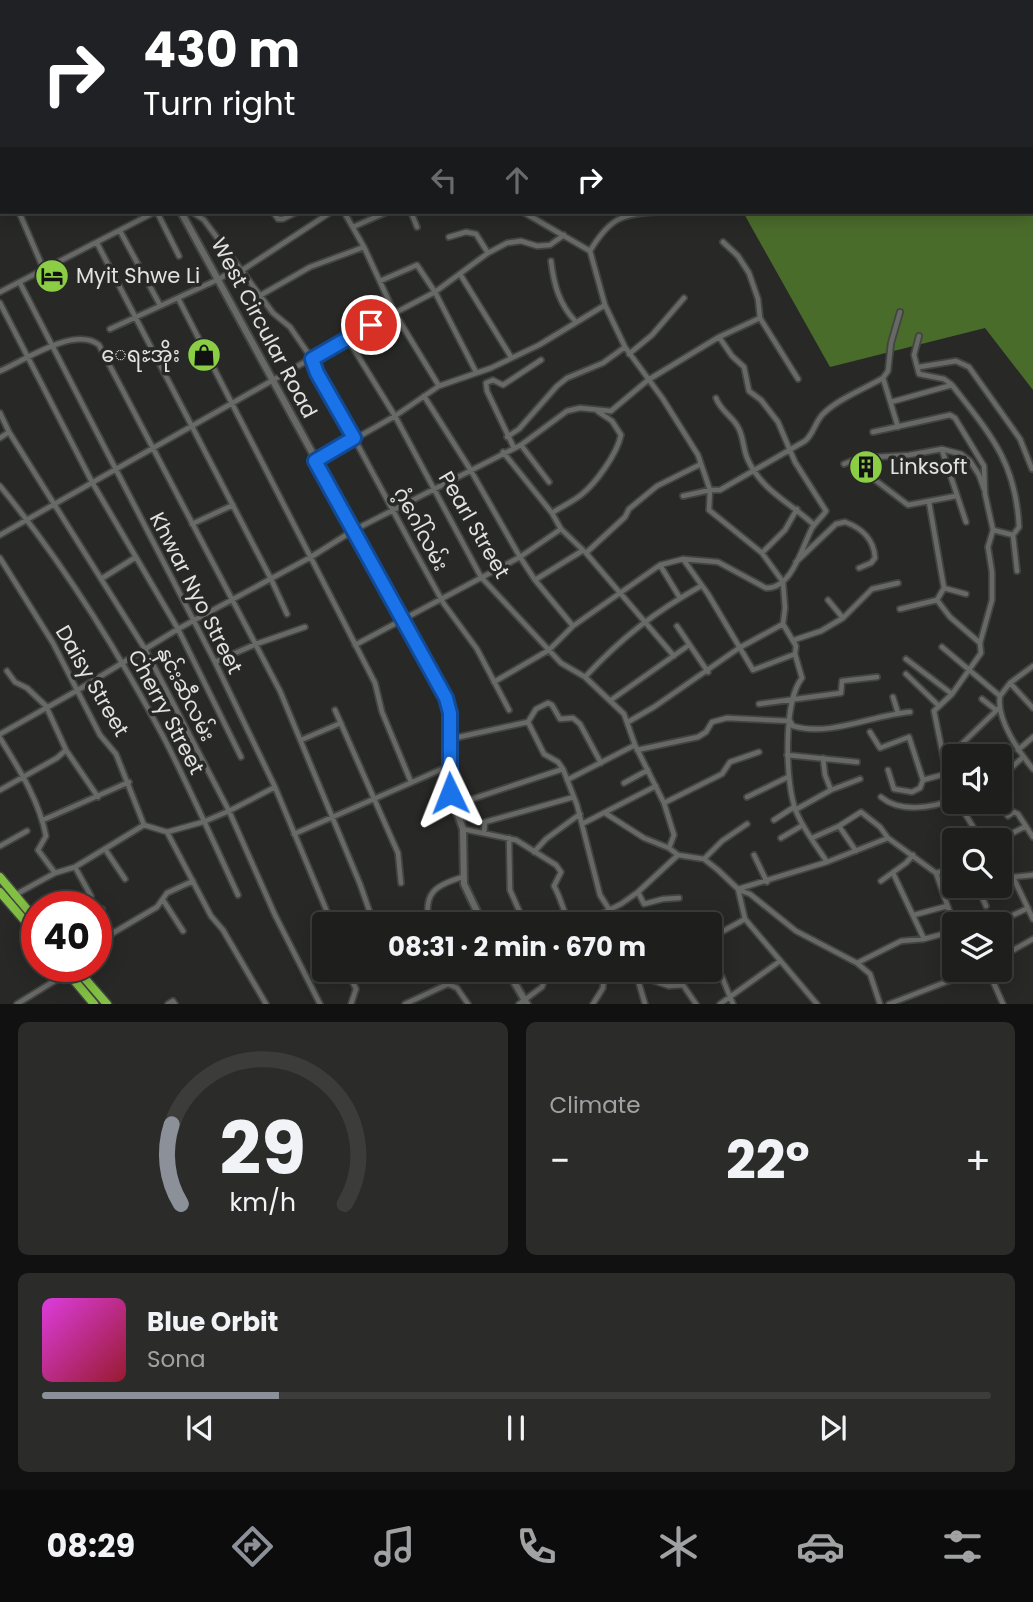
<!DOCTYPE html>
<meta charset="utf-8">
<style>
:root{--surface:#1e1f1d;--page:#2b2c2a;--text:#f1f3f6;--muted:#a1a2a4;--line:#3c3d3b;--accent:#8c9099}
body{margin:0;font-family:Poppins,"Noto Sans Myanmar",sans-serif;background:var(--page);color:var(--text);height:100vh;display:flex;flex-direction:column;font-size:26px;white-space:nowrap}
*{box-sizing:border-box;margin:0}
p{font-size:23px;color:var(--muted)}
.icon{flex:none;width:38px;height:38px;fill:none;stroke:currentColor;stroke-width:2;stroke-linecap:round;stroke-linejoin:round}
.map{position:relative;height:1004px;overflow:hidden}
.details{display:flex;flex-direction:column;gap:18px;padding:18px;background:#101110;flex:1}
.details>*{flex:none}
.guide{position:absolute;left:0px;top:0px;width:1034px;height:214px;box-shadow:0 4px 18px #0003,0 0 0 2px var(--line);background:#202124;color:#fff;overflow:hidden}
.buttons{position:absolute;left:942px;top:744px;display:grid;gap:14px}
.buttons a{display:grid;place-items:center;width:70px;height:70px;border-radius:7px;background:var(--surface);box-shadow:0 4px 18px #0003,0 0 0 2px var(--line);font-size:35px}
.speed{position:absolute;left:21px;top:891px;display:flex;gap:14px;font-size:35px;font-weight:700;text-align:center}
.speed>*{display:grid;place-content:center;width:91px;height:91px;border-radius:50%;background:var(--surface);box-shadow:0 4px 18px #0003,0 0 0 2px var(--line);line-height:1}
.speed .limit{border:10px solid #d22;background:#fff;color:#111}
.pin{position:absolute;display:grid;place-items:center;width:60px;height:60px;color:#fff;margin:-30px;border:4px solid #fff;border-radius:50%;box-shadow:0 2px 7px #0007}
.me{position:absolute;width:77px;margin:-38px;rotate:358deg;stroke-linejoin:round;filter:drop-shadow(0 0 5px #0008)}
.turn{display:flex;align-items:center;gap:24px;height:147px;padding:0 28px;font-size:32px}
.turn .icon{width:91px;height:91px;stroke-width:2.5}
.turn b{display:block;font-size:49px;line-height:60px}
.lanes{display:flex;align-items:center;height:66px;padding:0 28px;background:#0003;justify-content:center;gap:35px;direction:ltr}
.lanes .off{opacity:.35}
.big{font-size:52px;font-weight:700;line-height:1.1}
.details .card{flex:1;display:flex;flex-direction:column;justify-content:center;gap:10px;min-width:0;padding:0 24px;border-radius:10px;background:var(--page)}
.details .dial{align-items:center;gap:0}
.dial svg{height:182px;overflow:visible;fill:none;stroke:var(--line);stroke-width:7;stroke-linecap:round;text-anchor:middle}
.dial text{fill:var(--text);stroke:none}
.song{display:flex;align-items:center;gap:21px}
.cover{width:84px;height:84px;border-radius:10px;background:linear-gradient(135deg,hsl(300 70% 55%),hsl(350 70% 35%))}
.played{height:7px;border-radius:4px;background:linear-gradient(90deg,var(--accent) 25%,var(--line) 25%)}
.keys{display:flex;justify-content:space-around;direction:ltr}
.heat{display:flex;justify-content:space-between;align-items:center;font-size:38px;direction:ltr}
.details .tiles{flex:1;display:grid;gap:18px;grid-template-columns:1fr 1fr}
.card:last-child{grid-column:span 2}
.trip{position:absolute;left:312px;top:912px;width:410px;height:70px;border-radius:7px;background:var(--surface);box-shadow:0 4px 18px #0003,0 0 0 2px var(--line);font-weight:700;line-height:70px;text-align:center}
.dock{display:flex;height:112px;justify-content:space-around;align-items:center;background:#0c0c0c;color:var(--muted)}
.dock .icon{width:49px;height:49px}
.dock .selected{color:var(--accent)}
.dock b{font-size:32px;color:var(--text)}
.map>svg:first-child{display:block}
.forest{fill:#4a6c2b}
.lines{fill:none;stroke-linecap:round;stroke-linejoin:round}
.street-casing{stroke:#434442;stroke-width:8}
.secondary-casing{stroke:#434442;stroke-width:10}
.highway-casing{stroke:#434442;stroke-width:11}
.street{stroke:#676966;stroke-width:4.5}
.secondary{stroke:#676966;stroke-width:6}
.highway{stroke:#82c043;stroke-width:8}
.route-casing{stroke:#114b97;stroke-width:18}
.route{stroke:#1a73e8;stroke-width:12}
.labels{text-anchor:middle;stroke-width:7;stroke-linejoin:round;paint-order:stroke}
.poi-label{font-size:21px;fill:#e2e3e1;stroke:#282927;text-anchor:start}
.street-label{font-size:21px;fill:#e2e3e1;stroke:#282927}
</style>
<div class="map">
<svg width="1033" height="1004" viewBox="0 0 1033 1004">
<rect width="100%" height="100%" fill="#282927"/>
<path class="forest" d="M588 0H825V2H587Z
M1033 157V390L985 328 830 367 743 212H1032Z"/>
<g class="lines">
<g class="street-casing">
<path id="street" d="M85 0 86 2
M117 0 118 2
M180 0 181 2
M327 0 329 2
M389 0 390 2
M294 2 296 0
M0 26 2 25
M0 65 2 66
M0 169 2 173
M19 212 50 284
M157 212 179 256
M192 212 204 220 273 313 290 327 312 359 317 373 354 438 412 546 444 604 477 649 509 710
M273 212 278 219H283L297 212
M344 212 364 247 394 312 439 386
M411 212 417 227
M523 212 590 251
M658 212C622 213 609 219 590 251L605 305 625 347 663 399 698 455 710 490 709 510 762 553 783 582 785 608 783 624 796 646 795 654 802 678C783 701 785 784 796 811 803 829 816 845 827 862
M353 227 387 212
M120 231 160 305
M449 237 466 232 476 234 488 253
M723 242 738 256 749 273 758 299 760 318 798 379
M97 243 271 579 287 614
M551 261C554 285 559 304 576 322
M241 271 331 212
M460 274 511 357
M380 281 417 265 435 292 476 372
M20 283 215 662 275 787 328 914 329 924
M0 292 155 212
M261 295 310 267 364 247
M178 298 375 683 382 712 411 782
M0 303 92 482 178 629 241 757
M110 329 219 279 239 267
M919 336 914 355 919 374 944 379 951 384
M347 338 395 416 481 577 561 663 585 677 624 714 635 745 664 803 674 835 669 848
M629 354 652 335 684 298
M919 367 956 361 969 367 1020 439 1032 469
M0 371C25 360 75 326 99 345L280 691 360 884 374 924
M424 396 470 469 520 557 535 580 573 626
M716 398C721 412 734 417 739 429 744 439 743 450 748 460 762 491 791 503 814 525
M891 402 952 385C990 434 1016 462 1019 527L1013 535 993 530
M0 413 9 432 145 649 229 811 275 915 320 1004
M898 427 883 378 888 371 891 343 900 312
M873 432 950 415 955 418 984 466 985 494 993 530 988 547 992 572V600L980 643 981 653 952 694 934 711 944 760 954 788
M507 437 519 429 557 386 567 378 603 363 625 347
M0 438 9 432
M521 445 549 482
M514 448 487 391 486 383 493 380 503 385 541 360
M942 450 966 522
M503 452 552 513 561 529 586 553 674 656
M316 461 395 416 439 386 491 368 539 345 605 305
M844 464 859 458 909 455 942 449 961 454 970 461 979 475 984 489
M866 473 908 505 956 496
M0 486C64 564 118 651 165 740 191 791 214 843 238 895
M683 496 710 490H720L805 441C814 434 815 421 824 413 840 398 864 389 883 378
M929 502 944 588 937 600 950 617 980 643
M552 513C561 507 572 502 581 495 596 483 617 454 621 435L612 421 597 411
M192 524 233 505
M0 535 347 338 435 292 488 253 507 243 521 241 537 246 550 245 564 235
M1013 535 1017 571
M586 553 625 517 629 509 657 486 701 464
M762 553 785 530 797 509
M0 558 53 643 100 735 116 754 144 825
M683 559 708 594 753 670 795 654
M796 562 836 524 845 522C862 528 874 540 875 558L871 563 859 568
M660 565 680 598
M101 579 136 557
M535 580 582 551
M944 588 966 594
M900 609 937 600
M843 618 872 589 898 583
M677 626 708 672
M794 640 821 631 843 618 828 600
M355 645 520 557 561 529
M942 647 1000 696C996 719 1019 752 1033 769
M906 659 952 694
M215 662 256 644 305 627
M7 671 15 682 27 688 46 706 66 750 98 797
M906 674 939 706
M585 677C622 637 655 612 701 586
M494 682 549 650 573 626 660 565 683 559 718 562 766 588C792 589 802 547 812 528 816 522 822 517 826 511L795 462 778 422 761 400 749 391 744 367 732 356 719 337
M1010 683 1033 708
M1000 696 1010 683 1033 666
M893 697 898 713
M982 699 996 710
M611 700 689 645
M759 704 841 693 842 681 877 677
M335 710 398 853 401 883
M528 722 544 754 558 762 563 769 577 805 600 895 609 909
M628 722 654 707 739 648 783 624
M870 732 880 748 909 737 923 780 920 788 912 792 894 789 888 770
M0 734 78 690 178 629 311 557 354 530 521 445 567 411 580 408 611 411 648 380 719 337 760 318
M0 738C19 769 39 800 46 836L38 850 55 873
M450 739 528 722 536 709 548 703 552 705 560 719 573 718 580 724 601 763
M301 740 341 723
M637 750 698 737 706 732 712 722 727 718 790 721 793 726C831 737 872 715 910 712
M1018 750 1033 737
M787 755 857 762
M976 756 984 748
M823 758 825 775 831 790
M945 760 999 708
M999 779 1023 757
M567 780 635 745
M923 780 949 773
M624 783 648 770
M0 790 57 758 66 750
M747 797 788 777
M881 797C900 813 932 808 954 799
M958 802 981 840
M998 802 1008 816 1014 812 1018 814 1033 837
M664 803 722 774 730 762 759 752
M454 805 563 769
M962 809 972 802
M795 810 831 790 860 779
M605 813 644 838 669 848 678 855 704 859 718 870 738 889 745 919 817 1004
M43 820 129 782
M774 820 794 807
M582 824 656 786
M839 826 856 851
M463 829 516 840 556 865 561 872 554 886C561 898 563 911 570 924
M167 832 211 916 223 930 266 1004
M484 833 485 822 574 797
M294 834 449 766
M509 838 510 890 525 924
M781 838 803 825
M812 838 839 826 861 812 880 827 888 838
M999 840 1026 826
M0 846 27 831
M105 849 125 879
M534 852 546 839 580 814
M754 855 767 882
M704 859 722 841 747 824
M75 867 91 896
M999 867 1013 877 1033 875
M893 873 924 939
M936 873 954 868
M1013 877 1033 919
M881 881 906 863 913 855
M977 886 986 906
M738 889 827 862 888 838 936 873 954 924
M739 890 750 894 796 931 857 963 870 974 880 1004
M638 892 644 904 663 899 679 898
M13 896 55 873 75 867 144 825 167 832 203 822 229 811 275 787
M163 900 183 931
M96 914 102 909
M914 915 947 906
M429 924C423 893 435 885 463 877
M581 924 621 904 638 892 678 855
M994 924 1028 908
M709 939 745 919
M96 943 157 907 167 893 193 881
M999 958 1033 939
M857 963 901 941 924 939 954 931
M347 970 356 989 351 1004
M444 970 448 984 457 988 468 1004
M604 970 638 980 645 1004
M646 970V978
M988 970 1003 1004
M722 977 733 1004
M638 980 646 978 669 986 683 985 696 1004
M17 1004 69 972
M168 1004 173 1001 175 1004
M405 1004 448 984
M519 1004 542 987 548 970
M593 1004 603 988 604 970
M720 1004 780 961
M889 1004 977 970"/>
</g>
<g class="secondary-casing">
<path id="secondary" d="M2 0V2
M181 212 446 698 450 714V793L463 829 464 884 483 924
M507 970 527 1004"/>
</g>
<g class="highway-casing">
<path id="highway" d="M0 877 37 921
M0 892 37 935
M62 966 94 1004
M74 966 107 1004"/>
</g>
<use href="#street" class="street"/>
<use href="#secondary" class="secondary"/>
<use href="#highway" class="highway"/>
</g>
<g class="lines">
<g class="route-casing">
<path id="route" d="M371 325 312 359 317 373 354 438 315 461 446 698 450 713V793"/>
</g>
<use href="#route" class="route"/>
</g>
<defs>
<g id="hotel-disc" transform="scale(1.75)"><circle r="9.5" fill="#8bce46" stroke="#282927"/><path d="M-6-4.5h1.5V1H6V5H4.5V3h-9V5H-6ZM-4 0a1.8 1.8 0 1 1 3.6 0ZM.5 0V-2.5h3Q6-2.5 6 0Z" fill="#111"/></g>
<g id="shop-disc" transform="scale(1.75)"><circle r="9.5" fill="#8bce46" stroke="#282927"/><path d="M-5-2.5h2.3a2.7 3.5 0 0 1 5.4 0H5L5.5 6h-11ZM-1.5-2.5h3a1.5 2.3 0 0 0-3 0Z" fill="#111"/></g>
<g id="building-disc" transform="scale(1.75)"><circle r="9.5" fill="#8bce46" stroke="#282927"/><path d="M-4-6H4V6H1V3H-1V6H-4ZM-2.5-4.3h1.7v1.8h-1.7ZM.8-4.3h1.7v1.8H.8ZM-2.5-1h1.7V.8h-1.7ZM.8-1h1.7V.8H.8Z" fill="#111"/></g>
</defs>
<g fill-rule="evenodd">
<use href="#hotel-disc" x="52" y="276"/>
<use href="#shop-disc" x="204" y="355"/>
<use href="#building-disc" x="866" y="467"/>
</g>
<g class="labels">
<g class="poi-label">
<text x="76" y="283">Myit Shwe Li</text>
<text x="180" y="362" text-anchor="end">ေရႊအိုး</text>
<text x="890" y="474">Linksoft</text>
</g>
<g class="street-label">
<text transform="translate(264 328) rotate(62)" y="7">West Circular Road</text>
<text transform="translate(474 525) rotate(60)" y="7">Pearl Street</text>
<text transform="translate(421 529) rotate(62)" y="7">ဂံ့ဂေါ်လမ်း</text>
<text transform="translate(196 593) rotate(63)" y="7">Khwar Nyo Street</text>
<text transform="translate(92 681) rotate(60)" y="7">Daisy Street</text>
<text transform="translate(186 694) rotate(63)" y="7">နှင်းဆီလမ်း</text>
<text transform="translate(166 712) rotate(62)" y="7">Cherry Street</text>
</g>
</g>
</svg>
<div class="buttons">
<a><svg class="icon" aria-label="sound" viewBox="0 0 24 24"><path d="M4 9h4l5-4v14l-5-4H4zM17 9q2 3 0 6"/></svg></a>
<a><svg class="icon" aria-label="search" viewBox="0 0 24 24"><circle cx="10" cy="10" r="6"/><path d="M15 15l6 6"/></svg></a>
<a><svg class="icon" aria-label="layers" viewBox="0 0 24 24"><path d="M12 4l9 5-9 5-9-5zM3 14l9 5 9-5"/></svg></a>
</div>
<div class="speed"><div class="limit">40</div></div>
<div class="pin" style="left:371px;top:325px;background:#d93025"><svg class="icon" aria-label="arrive" viewBox="0 0 24 24"><path d="M6 21V4h12l-3 4 3 4H6"/></svg></div>
<svg class="me" style="left:450px;top:793px" viewBox="-20 -20 40 40"><path d="M0-17L14 15 0 8-14 15z" fill="#1a73e8" stroke="#fff" stroke-width="4"/></svg>
<div class="trip">08:31 · 2 min · 670 m</div>
<div class="guide">
<div class="turn"><svg class="icon" aria-label="right" viewBox="0 0 24 24"><path d="M7 20v-9h11M14 6l5 5-5 5"/></svg><div><b>430 m</b>Turn right</div></div>
<div class="lanes"><svg class="icon off" aria-label="left" viewBox="0 0 24 24"><path d="M17 20v-9H6M10 6l-5 5 5 5"/></svg><svg class="icon off" aria-label="ahead" viewBox="0 0 24 24"><path d="M12 20V5M6 11l6-6 6 6"/></svg><svg class="icon" aria-label="right" viewBox="0 0 24 24"><path d="M7 20v-9h11M14 6l5 5-5 5"/></svg></div>
</div>
</div>
<section class="details">
<div class="tiles">
<div class="card dial"><svg viewBox="0 0 100 80">
<path d="M14 69A42 42 0 1 1 86 69"/>
<path d="M14 69A42 42 0 0 1 10 34" stroke="#8c9099"/>
<text x="50" y="56" font-size="32" font-weight="700">29</text>
<text x="50" y="72" font-size="11">km/h</text>
</svg></div>
<div class="card"><p>Climate</p>
<div class="heat"><a>−</a><b class="big">22°</b><a>+</a></div>
</div>
<div class="card">
<div class="song"><i class="cover"></i><div><b>Blue Orbit</b><p>Sona</p></div></div>
<div class="played"></div>
<div class="keys"><svg class="icon" aria-label="previous" viewBox="0 0 24 24"><path d="M18 5L8 12l10 7zM5 5v14"/></svg><svg class="icon" aria-label="pause" viewBox="0 0 24 24"><path d="M8 5v14M16 5v14"/></svg><svg class="icon" aria-label="next" viewBox="0 0 24 24"><path d="M6 5l10 7-10 7zM19 5v14"/></svg></div>
</div>
</div>
</section>
<nav class="dock">
<b>08:29</b>
<svg class="icon selected" aria-label="directions" viewBox="0 0 24 24"><path d="M12 3l9 9-9 9-9-9zM9 14v-3h6M13 9l2 2-2 2"/></svg>
<svg class="icon" aria-label="music" viewBox="0 0 24 24"><path d="M9 18V5l10-2v13"/><circle cx="6" cy="18" r="3"/><circle cx="16" cy="16" r="3"/></svg>
<svg class="icon" aria-label="phone" viewBox="0 0 24 24"><path d="M5 4h4l2 5-3 2q2 4 5 5l2-3 5 2v4C11 20 4 13 5 4z"/></svg>
<svg class="icon" aria-label="climate" viewBox="0 0 24 24"><path d="M12 3v18M4 7l16 10M4 17L20 7"/></svg>
<svg class="icon" aria-label="car" viewBox="0 0 24 24"><path d="M5 17H2v-5l4-1 3-4h7l3 4 3 1v5h-3M9 17h6M6 11h13"/><circle cx="7" cy="17" r="2"/><circle cx="17" cy="17" r="2"/></svg>
<svg class="icon" aria-label="filters" viewBox="0 0 24 24"><path d="M4 7h16M4 17h16"/><circle cx="9" cy="7" r="2"/><circle cx="15" cy="17" r="2"/></svg>
</nav>
